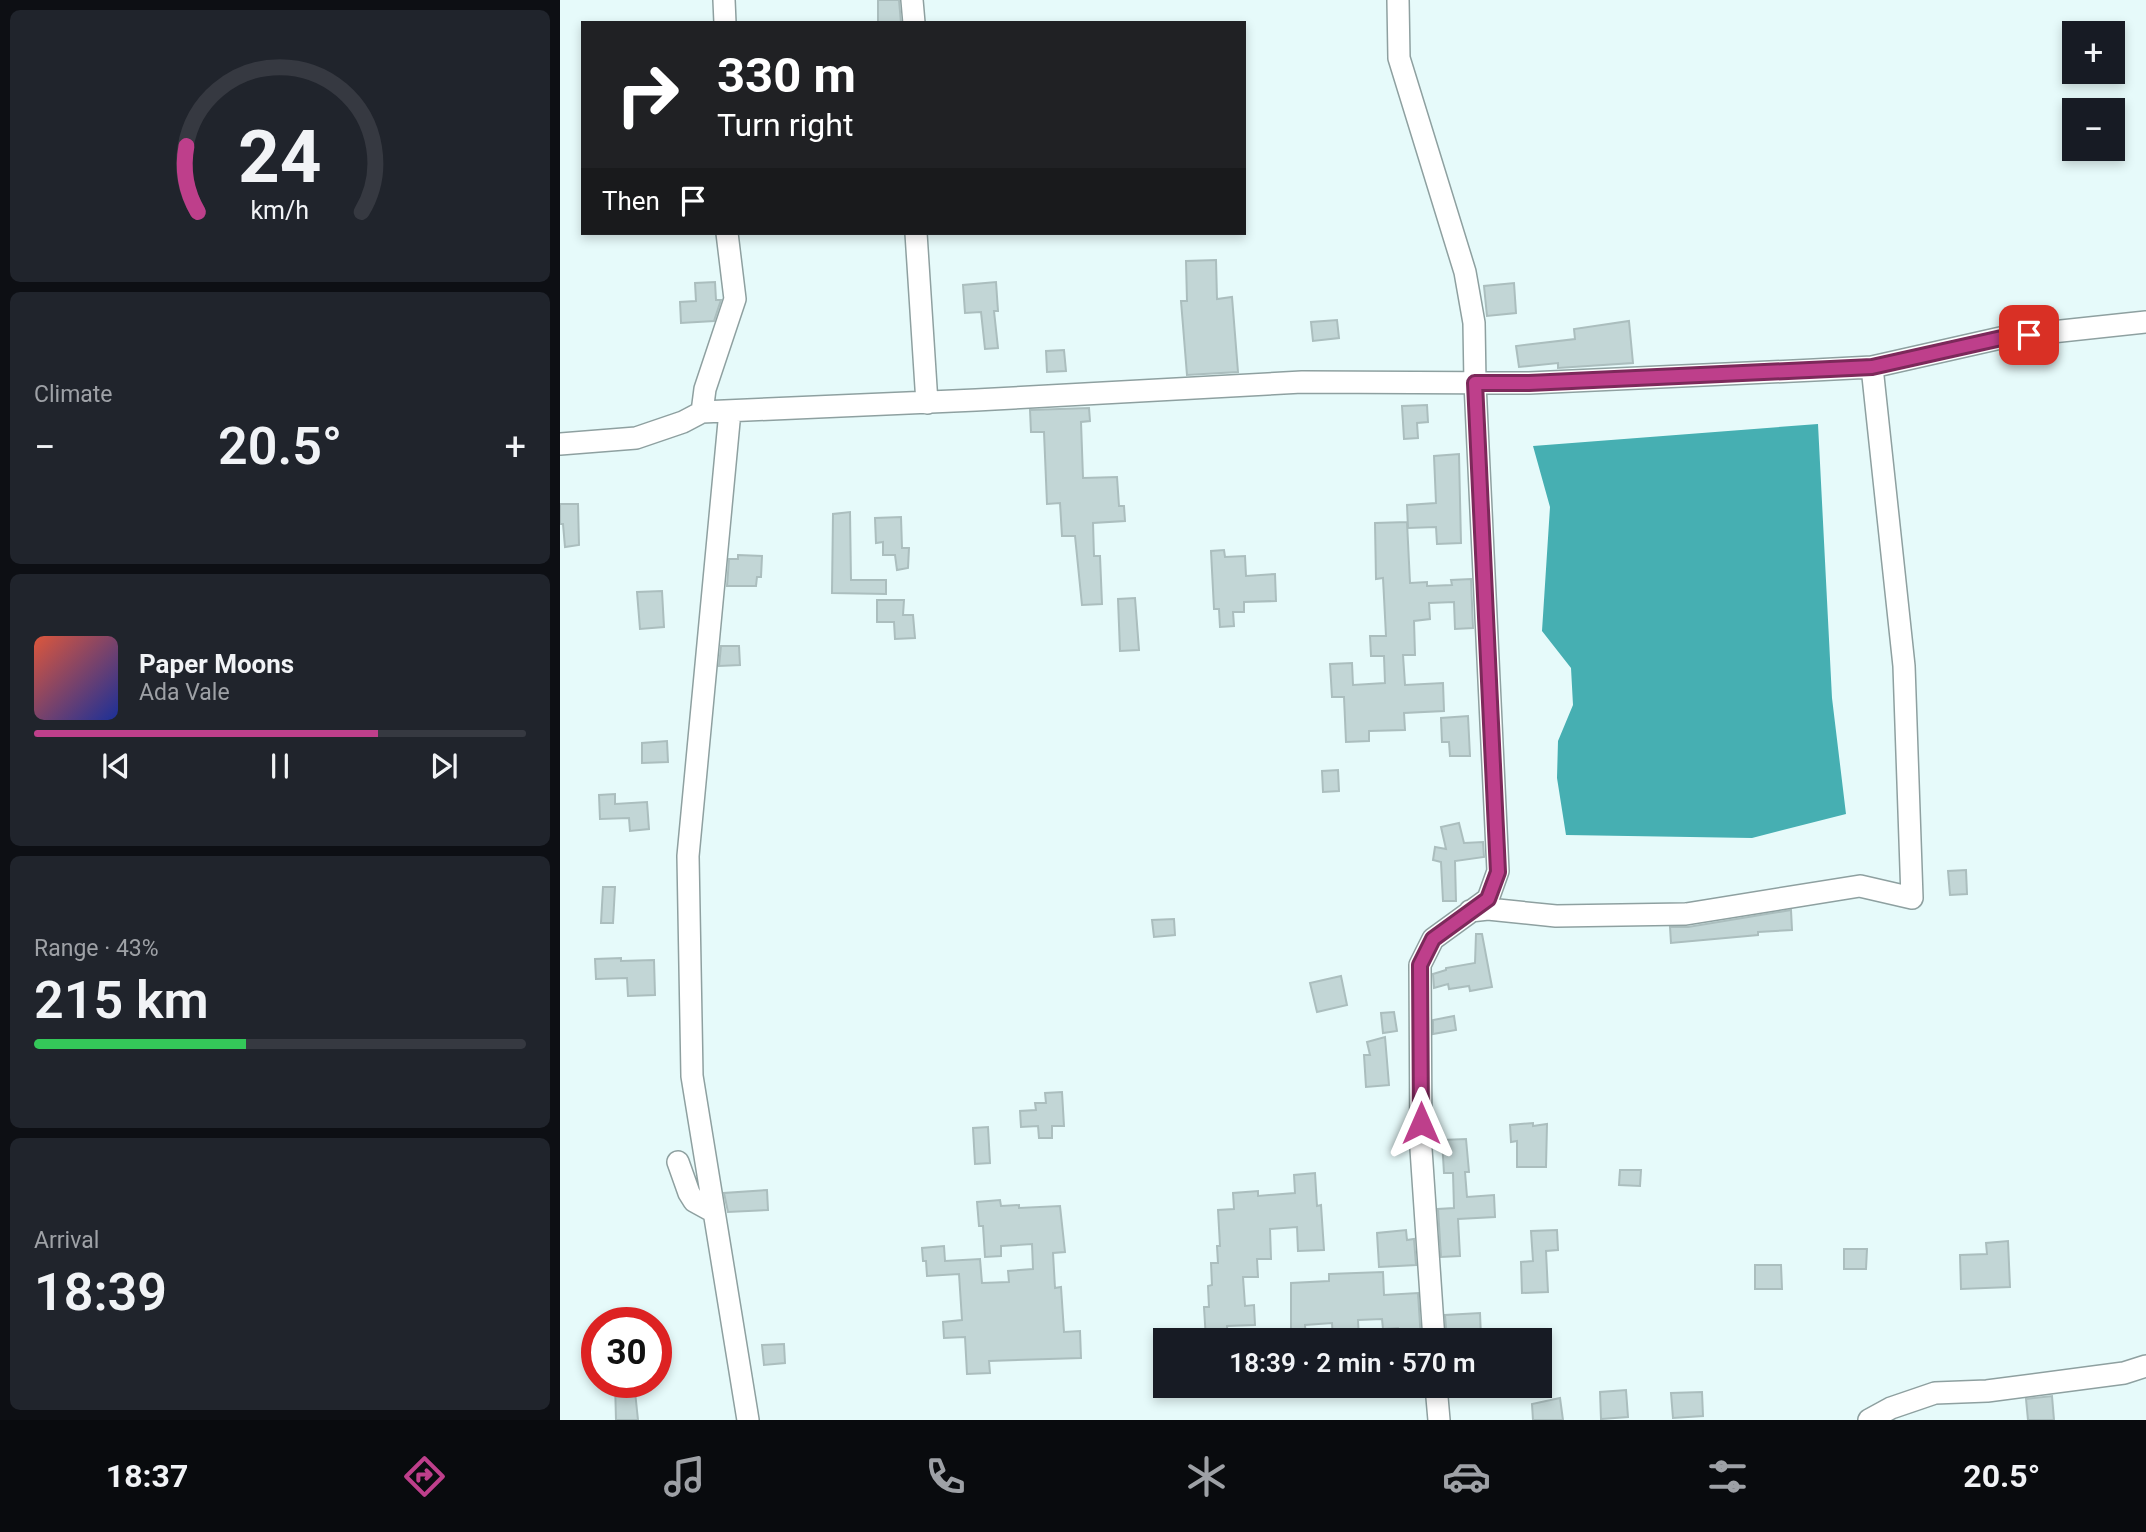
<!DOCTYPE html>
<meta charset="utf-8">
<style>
:root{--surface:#171b24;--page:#20242c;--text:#f1f3f6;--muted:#9ea1a6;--line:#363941;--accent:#be3f8b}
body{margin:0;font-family:Roboto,sans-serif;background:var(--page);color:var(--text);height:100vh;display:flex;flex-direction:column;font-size:26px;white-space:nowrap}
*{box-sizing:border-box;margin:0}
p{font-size:23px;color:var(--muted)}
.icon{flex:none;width:38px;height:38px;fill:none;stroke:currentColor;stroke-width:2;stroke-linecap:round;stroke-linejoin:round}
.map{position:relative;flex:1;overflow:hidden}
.side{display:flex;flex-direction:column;gap:10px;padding:10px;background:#0d0f14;width:560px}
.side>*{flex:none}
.top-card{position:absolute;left:21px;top:21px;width:665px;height:214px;border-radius:0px;box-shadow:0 4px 10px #0003;background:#202124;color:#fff;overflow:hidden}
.fabs{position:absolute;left:1502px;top:21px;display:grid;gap:14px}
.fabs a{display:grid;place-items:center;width:63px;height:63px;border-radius:0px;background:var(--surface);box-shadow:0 4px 10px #0003;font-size:35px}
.speed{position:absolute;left:21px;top:1307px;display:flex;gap:14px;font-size:35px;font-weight:700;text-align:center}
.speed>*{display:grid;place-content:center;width:91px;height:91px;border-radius:50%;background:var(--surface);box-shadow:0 4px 10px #0003;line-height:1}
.speed .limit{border:10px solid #d22;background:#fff;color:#111}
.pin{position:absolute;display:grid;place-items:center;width:60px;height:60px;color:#fff;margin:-30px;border-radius:14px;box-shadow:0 4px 10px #0006}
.me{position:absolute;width:77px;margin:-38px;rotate:0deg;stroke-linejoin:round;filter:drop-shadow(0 0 5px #0008)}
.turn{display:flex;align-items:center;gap:24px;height:147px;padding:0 21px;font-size:32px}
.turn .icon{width:91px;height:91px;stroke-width:2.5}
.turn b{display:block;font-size:49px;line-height:60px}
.then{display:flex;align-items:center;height:66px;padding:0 21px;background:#0003;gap:14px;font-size:26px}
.big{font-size:52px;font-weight:600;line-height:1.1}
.side .widget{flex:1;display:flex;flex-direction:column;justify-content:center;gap:10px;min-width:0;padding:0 24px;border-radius:10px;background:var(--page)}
.side .dial{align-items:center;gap:0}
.dial svg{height:182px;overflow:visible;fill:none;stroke:var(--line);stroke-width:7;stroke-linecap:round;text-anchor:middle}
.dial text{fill:var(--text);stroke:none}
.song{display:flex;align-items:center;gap:21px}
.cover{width:84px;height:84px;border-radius:10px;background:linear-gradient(135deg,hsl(10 70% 55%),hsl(230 70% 35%))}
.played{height:7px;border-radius:4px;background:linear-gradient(90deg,var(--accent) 70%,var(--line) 70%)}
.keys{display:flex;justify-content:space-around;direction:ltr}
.heat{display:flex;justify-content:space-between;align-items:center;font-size:38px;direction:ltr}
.charge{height:10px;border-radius:5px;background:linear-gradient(90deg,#34c759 43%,var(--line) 0)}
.trip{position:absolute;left:593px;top:1328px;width:399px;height:70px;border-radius:0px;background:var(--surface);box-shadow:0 4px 10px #0003;font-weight:600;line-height:70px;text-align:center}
.tab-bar{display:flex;height:112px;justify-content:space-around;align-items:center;background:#090b0e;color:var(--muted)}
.tab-bar .icon{width:49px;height:49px}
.tab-bar .selected{color:var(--accent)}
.tab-bar b{font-size:32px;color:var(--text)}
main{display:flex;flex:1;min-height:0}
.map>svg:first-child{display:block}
.water{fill:#46afb2}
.building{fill:#c2d6d6;stroke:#abbebe;stroke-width:2}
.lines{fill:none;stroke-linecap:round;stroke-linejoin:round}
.minor-casing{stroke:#8ea0a0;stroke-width:24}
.minor{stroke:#fff;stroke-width:21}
.route-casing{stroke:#7c295a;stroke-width:18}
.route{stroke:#be3f8b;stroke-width:12}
</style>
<main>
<section class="side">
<div class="widget dial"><svg viewBox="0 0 100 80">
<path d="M14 69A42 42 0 1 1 86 69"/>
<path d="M14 69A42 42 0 0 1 9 40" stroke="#be3f8b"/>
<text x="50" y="56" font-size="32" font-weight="700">24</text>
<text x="50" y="72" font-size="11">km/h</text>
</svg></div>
<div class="widget"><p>Climate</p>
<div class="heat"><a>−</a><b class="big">20.5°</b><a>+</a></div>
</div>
<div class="widget">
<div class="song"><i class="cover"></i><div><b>Paper Moons</b><p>Ada Vale</p></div></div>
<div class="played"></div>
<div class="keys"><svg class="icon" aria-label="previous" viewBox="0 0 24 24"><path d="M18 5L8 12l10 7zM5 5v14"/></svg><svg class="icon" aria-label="pause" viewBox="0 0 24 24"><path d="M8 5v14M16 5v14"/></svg><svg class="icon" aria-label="next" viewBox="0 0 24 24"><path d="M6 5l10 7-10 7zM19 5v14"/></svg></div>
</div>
<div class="widget"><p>Range · 43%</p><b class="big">215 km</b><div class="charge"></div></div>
<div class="widget"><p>Arrival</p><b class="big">18:39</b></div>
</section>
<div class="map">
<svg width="1586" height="1420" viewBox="0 0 1586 1420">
<rect width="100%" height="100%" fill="#e6fafa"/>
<path class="water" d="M1258 424 1272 698 1286 814 1192 838 1006 835 997 778 998 741 1013 705 1011 668 982 631 990 507 973 446Z"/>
<path class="building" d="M318 0H339L341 23H318Z
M656 260 657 299 672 297 678 372 627 375 621 301H627L626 261Z
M155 282 156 300H161L154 321 121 323 120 302 136 301 135 283Z
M436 282 438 311H434L438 348 425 349 421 312 405 313 403 285Z
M954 283 956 313 927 316 924 286Z
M777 320 779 338 753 341 751 322Z
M1069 321 1073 363 998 368V363L959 367 956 346 1015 339 1014 329Z
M504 350 506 371 487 372 486 351Z
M867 405 868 422 857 423 858 438 844 439 842 406Z
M529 408 530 421 521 422 523 478 557 477 559 506H564L565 521 533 523 534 556H540L542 604 522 605 515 536H502L500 503 487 504 484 432H471L470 410Z
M899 454 901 543 877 544 876 527 848 528 847 505 876 503 874 456Z
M0 504H18L19 545 5 547 3 524H0Z
M290 512 291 580H326V594L272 593 273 514Z
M341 517 342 548H349L348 568 337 570 335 555H323V542L316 543 315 518Z
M847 522 850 583 867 582V586L892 585 891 580 911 579 913 628 895 629 894 602 869 603 870 619 854 621 855 655H843L845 685 883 683 884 711 844 713 845 730 809 731V741L786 742 784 697H772L770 664 792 663 793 685 825 683 824 656H811L810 636H826L823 578 816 579 815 523Z
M664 550 665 557 685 556 686 576 715 574 716 601 684 602V612H673L674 626 660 627 659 609H654L651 551Z
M178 555 202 556 201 577H197L196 586H167L169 559H178Z
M102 591 104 627 80 629 77 592Z
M575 598 579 650 560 651 558 599Z
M317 600H344L343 615H353L355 638 335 639 334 622H317Z
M161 646H179L180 665 159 666Z
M908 716 910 756H890L889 742H882L881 718Z
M107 741 108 762 82 763V743Z
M778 770 779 791 763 792 762 771Z
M55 794V804L87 802 89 829 70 831 69 818 40 819 39 795Z
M899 823 904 843 923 842 924 857 895 861 896 901H883L881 862 873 860 875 847 886 849 881 827Z
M1406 870 1407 894 1390 895 1388 871Z
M43 887H55L53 923H41Z
M1231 910 1232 930 1198 932V935L1111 943 1110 927H1128Z
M614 919 615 935 594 937 592 920Z
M916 934H922L932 987 910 991 909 986 889 989 888 984 874 988 873 974 886 970V968L915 963Z
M61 958V961L94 960 95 995 68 996 67 978 36 979 35 959Z
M781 976 787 1005 757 1012 750 983Z
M834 1012 837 1031 823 1033 821 1013Z
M894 1016 896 1030 873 1034V1020Z
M825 1037 829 1085 806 1087 804 1055H810L807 1042Z
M502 1092 504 1126H492V1138H479L478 1126 461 1127 460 1111 476 1110 475 1103H486L485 1093Z
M973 1123V1126L987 1124 986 1167H957V1141L951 1142 950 1125Z
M428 1127 430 1163 415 1164 413 1128Z
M906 1139 909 1172H905L907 1197 934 1195 935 1217 898 1219 900 1256 881 1257 878 1209 894 1208 893 1173H884L882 1140Z
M1060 1170H1081L1080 1186 1059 1185Z
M755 1173 757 1206 761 1205 764 1250 738 1251 737 1227 710 1229 711 1259H697L698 1277H683L685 1306 694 1305 695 1325 667 1326 668 1340H646L644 1307H649L648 1286 652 1285 651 1263H658L657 1246H660L658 1210 674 1209 673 1193 698 1191V1196L735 1193 734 1175Z
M207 1190 208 1210 168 1212 164 1193Z
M440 1200 441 1206 459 1205V1208L500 1206 505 1252 493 1253 495 1288 501 1287 504 1332 520 1331 521 1358 429 1361 430 1373 407 1374 405 1337 384 1338 383 1322 402 1320 399 1274 367 1276 366 1261H363L362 1248 384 1246 385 1261 420 1259 422 1283 449 1282 448 1271 473 1269 472 1244 441 1246V1256L425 1257 423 1226H419L417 1202Z
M846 1230 847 1240 854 1239 856 1265 819 1267 817 1233Z
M997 1230 998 1250 986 1251 988 1292 962 1293 961 1262 973 1261 971 1231Z
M1448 1241 1450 1287 1401 1289 1400 1255 1427 1254 1426 1243Z
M1284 1249H1307L1306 1269H1284Z
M1195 1265H1221L1222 1289H1195Z
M823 1272 824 1295 858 1293 861 1340H839L838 1328 823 1329 822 1319 798 1320 799 1340H773L772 1323 745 1325 746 1340H731V1283L769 1281V1274Z
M920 1313 921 1337 918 1338V1340H887L885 1315Z
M224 1344 225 1363 204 1365 202 1345Z
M55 1382H74L78 1420H56Z
M1066 1390 1068 1417 1041 1419 1040 1392Z
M1142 1392 1143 1416 1113 1418 1111 1393Z
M1492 1396 1494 1420H1468L1466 1399Z
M1000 1398 1003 1420H973L972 1404Z"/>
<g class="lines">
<g class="minor-casing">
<path id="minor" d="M164 0 165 23
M352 0 354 23
M838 0 839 58 905 272 914 323 915 383 938 871 928 899 873 939 860 965 861 1149 874 1340
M356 233 367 403
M170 411 128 856 132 1076 188 1420
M142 412 416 400 742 382 969 383 1254 370 1312 367 1445 337 1586 322
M0 444 76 438 123 422 142 412 145 389 175 299 167 233
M910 911 928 909 996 916 1126 914 1300 886 1352 898 1344 666 1312 367
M118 1162 129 1193 134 1201 154 1212
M876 1386 879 1420
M1309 1420 1331 1408 1375 1393 1427 1391 1564 1373 1586 1366"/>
</g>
<use href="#minor" class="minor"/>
</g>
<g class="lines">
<g class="route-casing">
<path id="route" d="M861 1123 860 965 873 939 928 899 938 872 915 383H969L1312 367 1446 337 1469 335"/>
</g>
<use href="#route" class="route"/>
</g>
</svg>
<div class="fabs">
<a>+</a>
<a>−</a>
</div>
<div class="speed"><div class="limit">30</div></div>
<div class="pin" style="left:1469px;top:335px;background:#d93025"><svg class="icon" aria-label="arrive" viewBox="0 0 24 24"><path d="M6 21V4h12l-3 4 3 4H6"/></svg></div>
<svg class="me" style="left:861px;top:1123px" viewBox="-20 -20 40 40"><path d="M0-17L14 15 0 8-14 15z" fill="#be3f8b" stroke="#fff" stroke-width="4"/></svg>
<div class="trip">18:39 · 2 min · 570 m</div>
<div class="top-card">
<div class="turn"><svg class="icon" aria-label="right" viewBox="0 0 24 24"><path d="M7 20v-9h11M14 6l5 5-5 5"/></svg><div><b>330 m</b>Turn right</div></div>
<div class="then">Then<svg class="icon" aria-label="arrive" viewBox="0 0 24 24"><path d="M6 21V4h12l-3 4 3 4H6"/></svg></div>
</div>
</div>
</main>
<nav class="tab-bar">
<b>18:37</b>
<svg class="icon selected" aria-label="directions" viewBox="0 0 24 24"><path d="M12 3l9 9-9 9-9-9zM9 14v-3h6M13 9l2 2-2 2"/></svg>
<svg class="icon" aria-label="music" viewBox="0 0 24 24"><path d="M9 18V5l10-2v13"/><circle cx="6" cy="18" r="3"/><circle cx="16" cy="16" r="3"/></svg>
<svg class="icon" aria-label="phone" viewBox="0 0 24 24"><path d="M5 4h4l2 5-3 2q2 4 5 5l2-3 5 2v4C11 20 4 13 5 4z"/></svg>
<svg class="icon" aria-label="climate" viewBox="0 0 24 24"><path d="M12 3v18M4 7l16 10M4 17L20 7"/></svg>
<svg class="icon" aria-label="car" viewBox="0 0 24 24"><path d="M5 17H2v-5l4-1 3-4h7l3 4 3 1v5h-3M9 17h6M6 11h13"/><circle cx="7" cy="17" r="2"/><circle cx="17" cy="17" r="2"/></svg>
<svg class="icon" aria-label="filters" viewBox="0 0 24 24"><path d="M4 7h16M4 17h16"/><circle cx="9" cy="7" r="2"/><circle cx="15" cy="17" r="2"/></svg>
<b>20.5°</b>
</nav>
